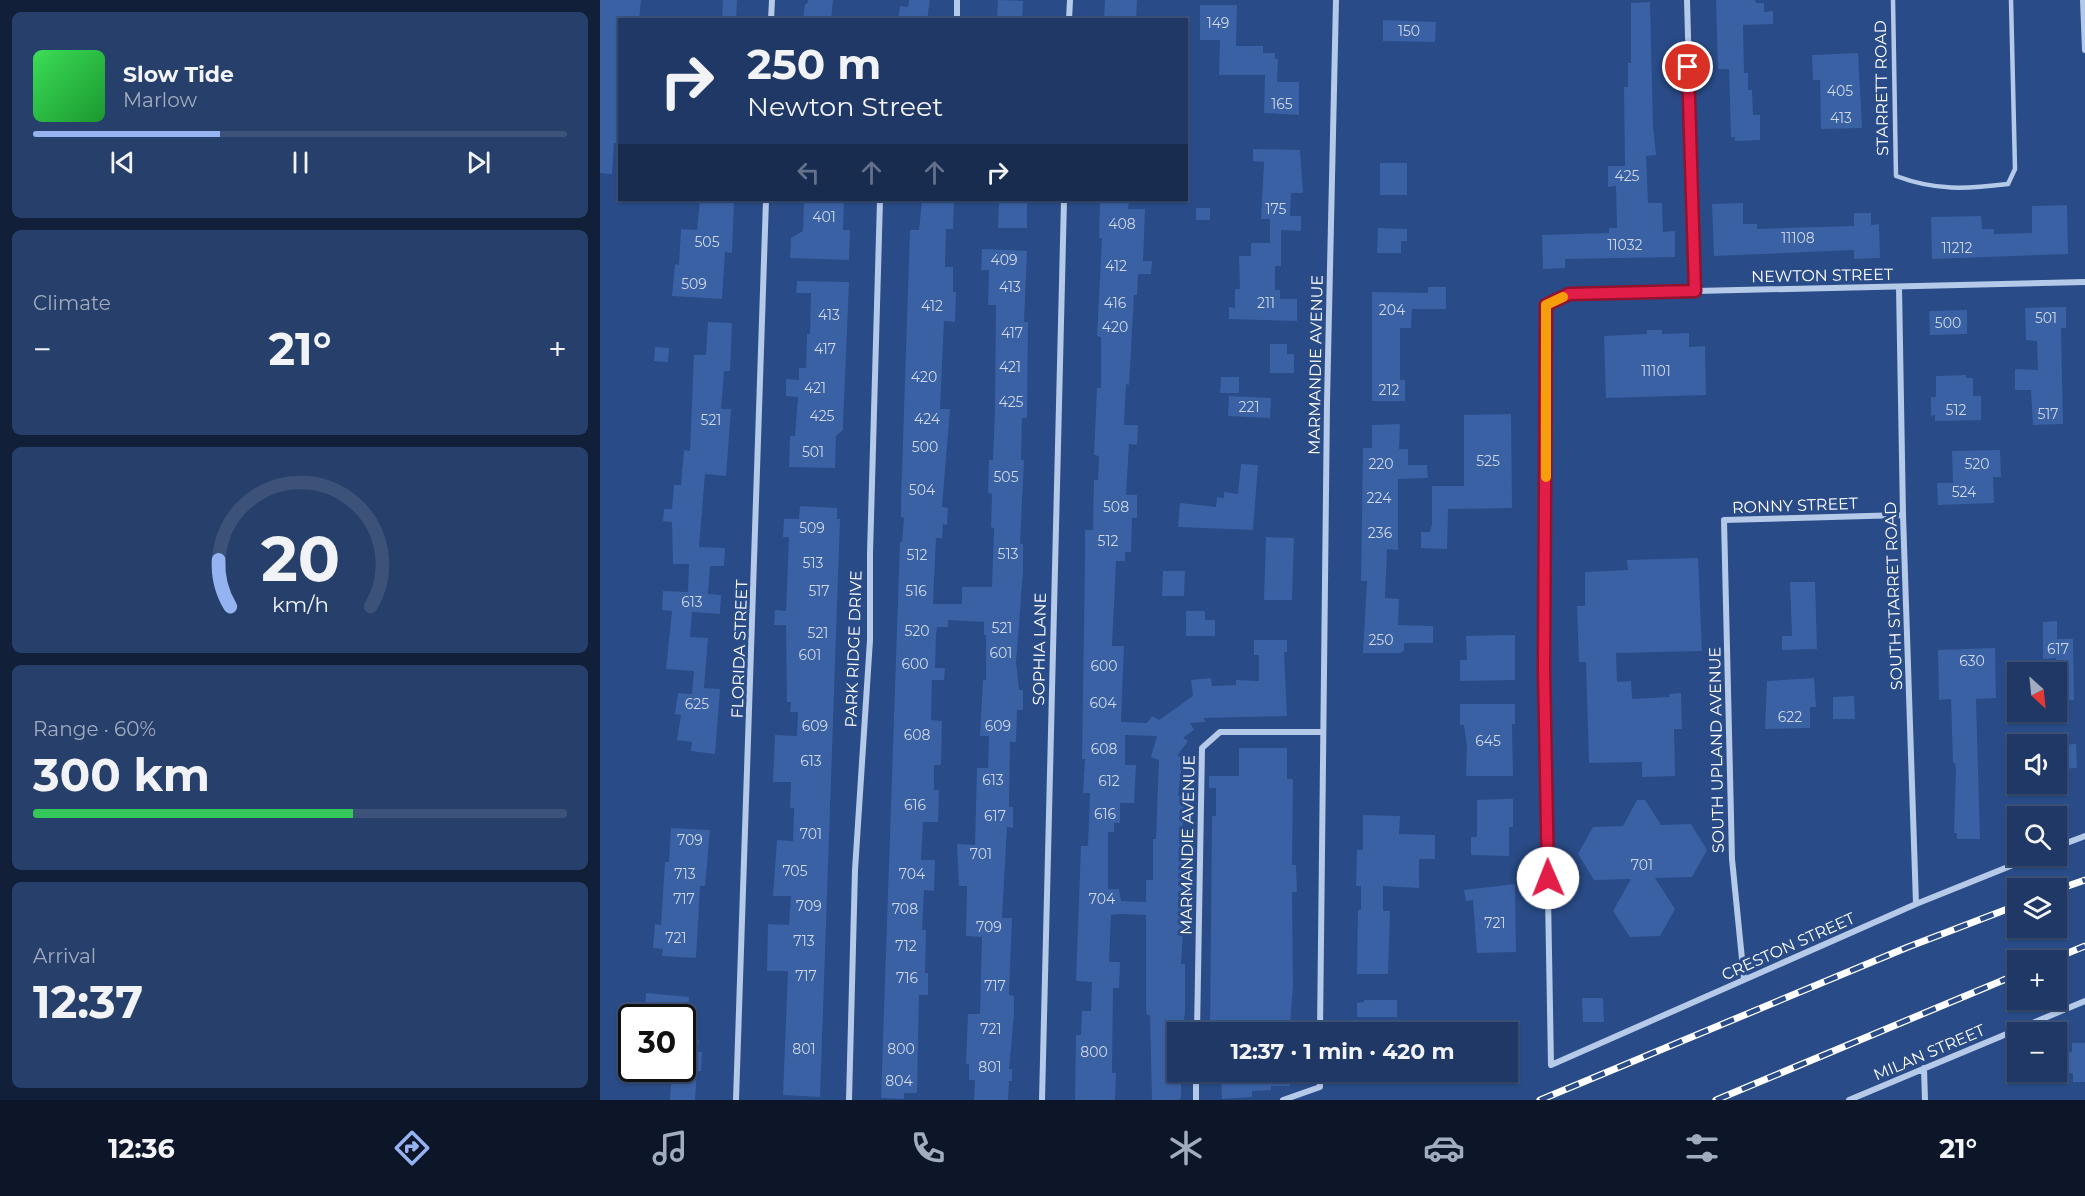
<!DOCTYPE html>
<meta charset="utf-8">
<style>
:root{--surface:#1f3865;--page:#273f6b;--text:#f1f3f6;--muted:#a1acbf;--line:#3c5279;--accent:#95b2f1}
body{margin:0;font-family:Montserrat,sans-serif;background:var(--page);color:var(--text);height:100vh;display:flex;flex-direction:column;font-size:22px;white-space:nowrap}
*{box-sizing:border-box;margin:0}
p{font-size:20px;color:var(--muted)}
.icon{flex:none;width:33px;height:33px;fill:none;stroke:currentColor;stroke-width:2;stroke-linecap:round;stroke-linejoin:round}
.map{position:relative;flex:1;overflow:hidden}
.panel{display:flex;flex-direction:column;gap:12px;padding:12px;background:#111f38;width:600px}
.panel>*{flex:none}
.banner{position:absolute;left:18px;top:18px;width:570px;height:183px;border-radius:0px;box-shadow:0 2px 4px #0004,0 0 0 2px var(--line);background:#1f3865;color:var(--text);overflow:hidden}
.needle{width:39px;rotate:153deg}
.tools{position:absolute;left:1407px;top:662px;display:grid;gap:12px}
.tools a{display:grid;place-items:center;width:60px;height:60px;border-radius:0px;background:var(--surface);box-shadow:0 2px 4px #0004,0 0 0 2px var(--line);font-size:30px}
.speed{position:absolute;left:18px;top:1004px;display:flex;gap:12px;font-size:30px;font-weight:700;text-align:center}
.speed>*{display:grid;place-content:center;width:78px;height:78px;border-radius:50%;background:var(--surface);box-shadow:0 2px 4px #0004,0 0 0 2px var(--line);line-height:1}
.speed .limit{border:3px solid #111;border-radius:9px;background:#fff;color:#111}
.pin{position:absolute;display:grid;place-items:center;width:51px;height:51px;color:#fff;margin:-26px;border:3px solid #fff;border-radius:50%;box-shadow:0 2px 6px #0007}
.me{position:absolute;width:66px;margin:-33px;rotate:359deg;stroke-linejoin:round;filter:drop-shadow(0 0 4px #0008)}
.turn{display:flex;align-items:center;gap:21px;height:126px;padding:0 30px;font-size:27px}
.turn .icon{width:78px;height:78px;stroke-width:2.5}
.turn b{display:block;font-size:42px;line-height:51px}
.lanes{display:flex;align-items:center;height:57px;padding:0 30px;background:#0003;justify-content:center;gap:30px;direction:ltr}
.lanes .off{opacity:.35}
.big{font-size:45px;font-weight:700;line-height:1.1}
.panel .tile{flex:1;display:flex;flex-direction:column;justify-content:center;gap:9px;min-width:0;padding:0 21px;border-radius:9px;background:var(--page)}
.panel .dial{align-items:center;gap:0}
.dial svg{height:156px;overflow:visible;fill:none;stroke:var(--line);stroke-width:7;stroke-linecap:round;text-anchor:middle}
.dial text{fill:var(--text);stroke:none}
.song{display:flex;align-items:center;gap:18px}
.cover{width:72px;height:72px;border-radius:9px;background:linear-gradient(135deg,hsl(130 70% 55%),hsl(130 70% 35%))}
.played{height:6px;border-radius:3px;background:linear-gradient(90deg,var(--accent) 35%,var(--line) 35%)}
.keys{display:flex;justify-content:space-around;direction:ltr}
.heat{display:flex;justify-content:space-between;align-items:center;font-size:33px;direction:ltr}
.charge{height:9px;border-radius:4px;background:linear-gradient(90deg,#34c759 60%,var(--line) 0)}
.trip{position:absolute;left:567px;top:1022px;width:351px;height:60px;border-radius:0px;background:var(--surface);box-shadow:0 2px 4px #0004,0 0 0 2px var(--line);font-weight:700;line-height:60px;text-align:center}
.tabs{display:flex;height:96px;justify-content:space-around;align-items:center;background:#0c1628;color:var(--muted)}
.tabs .icon{width:42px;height:42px}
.tabs .on{color:var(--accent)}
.tabs b{font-size:27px;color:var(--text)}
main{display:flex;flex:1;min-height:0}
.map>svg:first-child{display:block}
.building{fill:#3a61a4;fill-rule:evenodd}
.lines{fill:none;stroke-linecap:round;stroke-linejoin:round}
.service{stroke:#b5c9e8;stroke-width:4.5}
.minor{stroke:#b5c9e8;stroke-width:6}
.rail-casing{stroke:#fff;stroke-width:7}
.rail{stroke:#294b87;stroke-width:4.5;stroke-dasharray:14;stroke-linecap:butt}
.route-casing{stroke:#92132f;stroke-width:15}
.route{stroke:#e11d48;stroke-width:10}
.slow{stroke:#f59e0b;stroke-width:10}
.labels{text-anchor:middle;stroke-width:6;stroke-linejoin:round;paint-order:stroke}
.number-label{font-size:14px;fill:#ced8e8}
.street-label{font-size:16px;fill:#fff;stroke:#294b87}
</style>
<main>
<section class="panel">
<div class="tile">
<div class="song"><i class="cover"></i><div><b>Slow Tide</b><p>Marlow</p></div></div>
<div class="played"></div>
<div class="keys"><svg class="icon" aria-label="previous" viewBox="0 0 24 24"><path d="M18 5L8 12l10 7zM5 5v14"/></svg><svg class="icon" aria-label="pause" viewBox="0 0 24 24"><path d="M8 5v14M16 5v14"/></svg><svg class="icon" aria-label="next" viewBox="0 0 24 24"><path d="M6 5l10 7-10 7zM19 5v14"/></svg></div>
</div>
<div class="tile"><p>Climate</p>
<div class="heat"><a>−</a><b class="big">21°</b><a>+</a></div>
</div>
<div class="tile dial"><svg viewBox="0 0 100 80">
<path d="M14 69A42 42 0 1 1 86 69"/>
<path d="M14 69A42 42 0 0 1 8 45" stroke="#95b2f1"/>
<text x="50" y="56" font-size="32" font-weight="700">20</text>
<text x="50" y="72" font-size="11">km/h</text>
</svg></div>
<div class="tile"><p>Range · 60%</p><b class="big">300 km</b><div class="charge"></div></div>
<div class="tile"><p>Arrival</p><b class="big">12:37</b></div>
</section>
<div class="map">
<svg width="1485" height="1100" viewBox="0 0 1485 1100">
<rect width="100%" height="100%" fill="#294b87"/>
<path class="building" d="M0 0H41L39 20H20L16 81H20V133L19 144 14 143 12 174 0 173Z
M123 0H137L136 20H122Z
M208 0H233L231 20H203L205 4H207Z
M309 0H330L327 20H298L300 6 308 7Z
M398 0 423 1 422 20H397Z
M505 0H537L536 20H504Z
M1116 0H1155L1156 3H1164V12L1173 11V24L1143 25 1144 73H1148V90H1152L1153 115H1160V140L1135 141V137H1131L1129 69H1118Z
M1050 2 1053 127 1056 155 1046 156 1048 203H1062L1063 232 1075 231V257L965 259V268L943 269 942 235 1009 233V228H1017L1016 186 1008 187V166H1025L1024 87H1028V63H1031V3Z
M600 5H637L636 46H663V53H675V59H678L677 82H699V115L664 113 665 75H619L620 40H600Z
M783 20 836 22 835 42 783 41Z
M1258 53 1262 128 1221 129 1220 80H1213L1212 55Z
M653 149 700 150 703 193H691L690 216H701V231L681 230V266H675V290H680V299H697V321L629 319V307L635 308V289H640L639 256H651V243H670V219H661L664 162 653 161Z
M780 163H807V195H780Z
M100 200H134L132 253 125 252 122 299 72 296 75 264 79 265 81 229 97 230Z
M204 200H244L243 230H250L249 260 190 258 191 238 203 231Z
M322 200H354L353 229H346L345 267H353V292H356L355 322 344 321 340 409H350L342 507 348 508 347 525 343 524 342 538H336L333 604H362V587H392L394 528 391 527 392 494 388 493 389 460H393L395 408 396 305H388L389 270H381L382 249 427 251 424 322H428L427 418H422L421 460H424L420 544H423V571L416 662 419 690H423V710H417L416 742H410L409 807H413V828L407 827 402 918H412L409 995 414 996V1015L409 1069H412V1081H409L408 1100H374L375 1080H369V1064H366L368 1014H380L382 937 366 936 367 886H359L357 844 375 845 377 768H388L389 736H380L383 680H386V635H384V622L348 620V627H337L336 636 335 668H345L344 680H332L331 720 342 721 341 765H334V790H339L338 822H323L321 860H335L334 891 324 890 322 930H326L325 973H328V995H319L317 1093H304V1099L281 1098 300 542H302L304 518 301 517V501L310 230H319Z
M399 200H427V228H398Z
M500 200H529L528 209H545L543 261H552L551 274H538L537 295H534L529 385 526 384 524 425H538L537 445 529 444 526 495H537V518H532L531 552H525V561H516L512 646H524L521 722 547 723 552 716 559 720 593 696 591 680 611 678 612 686 636 685V680L659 681V655H654V640H687V652H684L687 716 604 718 605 722 590 723 594 730 583 738 588 741 577 756 583 757 578 796H585L581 847 585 904 581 964H585V1013L582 1032H578V1071H581V1098L578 1100H552L550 1015H547L546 1009V915L521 914 511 915 509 962H520L519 988H513L512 1073H516L515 1100H475L476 1035H481L482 1011H491L492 982 476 981 481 846H488L490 793H483L485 759H482L485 560V530H493L494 480H498L499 456 494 455 497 388H501V337L497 336 502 238H499ZM525 735 557 736 551 757 559 760 556 839H553V880H546V902L521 901 519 889H508V832H514V823H520V803H534L536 765H525Z
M1143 203V224H1157V229L1254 226V213H1271V225L1279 224 1280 258 1254 259V250L1114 256 1112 204Z
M1467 205 1468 254 1332 259 1331 217 1381 216 1382 229H1394V234L1432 233V206Z
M596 208H610V220H596Z
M778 228 807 229V241H801V253H777Z
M197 281 249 282 243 425V430L236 436 235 468 189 467 190 436H195L198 397 186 396V379L199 380V368H206L207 334H210L211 293H196Z
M828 287H846V309H812L811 328H800V380H805V401H772V292L828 293Z
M1466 307V328H1461L1463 424 1433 425 1431 390H1415V369L1438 370 1437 341 1426 340 1425 308Z
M1367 310V334L1330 335 1329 311Z
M108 322 132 323 130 371H124L121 409H131L126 476 105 474 99 547 125 548 124 566H110L108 594 121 595 120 614 92 612 90 637 108 638 104 688 120 689 115 754 91 751 92 742 77 740 81 715 75 714 78 693 92 694 94 671 66 669 72 611 62 610 63 591 88 592 89 564H73L72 522 63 521 64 509H72L74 485H81L84 450 90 451 94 355H106Z
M1047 330H1062V334L1089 333V347L1105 346 1106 395 1006 398 1004 336 1047 334Z
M670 344H687V354H694V373H670Z
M55 347 69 348 68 362 54 361Z
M1366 375V378H1373V396H1381V420L1335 421V415L1331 416V397H1336V376Z
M621 377H639V393H620Z
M629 396 671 398 670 418 628 416Z
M911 414 912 508 848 509 847 549 821 548V532H830L832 524V486H864V415Z
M800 424 799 449H808V465H827L828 478 798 479V550L787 549 785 598 799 599 798 625 833 626V643H804V651L800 653H763L767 581H761L763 448H772V425Z
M1400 450 1401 477H1393L1394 503 1338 505 1337 483H1353L1352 451Z
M641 464 658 465 653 530 578 527 580 503 616 507 617 497 624 498V492L638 494Z
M200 506 237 508V519H240L220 1097 183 1095 188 971H167L168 924 189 925 191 896H173L177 840 193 841 194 808H190L191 782H173L175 735 197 736 198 712H190L191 702H187L186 625H174L175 610 186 611 189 537H183L184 519H199Z
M666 537 694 538 692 600H664Z
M1098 558 1102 651 1016 653 1017 682 1031 681 1032 699 1070 697 1069 694 1081 693 1082 729H1074L1075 776 1042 777V762L989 763 986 662H979L977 606H985V572L1028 570 1027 560Z
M563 571H585L584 596H562Z
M1190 582H1215L1217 649 1182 650V636H1192Z
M586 611H605V620H615V636H586Z
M1457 621V639H1473L1474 700 1456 701V658L1443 659V622Z
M915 635V680L860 681V660H867L866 636Z
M1395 648 1396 698 1376 699 1380 839H1357V833H1354L1356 769 1355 763H1353L1351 699 1339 700 1338 650Z
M1214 678 1216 707H1210V728L1165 729 1167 681Z
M1254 696 1255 719H1233V697Z
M860 704H915V724H912L913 776H866L867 747 864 725H860Z
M1476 744 1477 768 1456 769V745Z
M639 748H687V779H693L692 865H696L697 892H692L693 987 690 1024 642 1023 643 1032H610L612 816H616V788H609V776H639Z
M903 799H913V827H909V856L871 855V837H877V800Z
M1037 800H1045L1061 825 1091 824 1107 850 1092 877 1055 878 1075 909 1060 936 1030 937 1013 911 1031 879 994 880 978 854 993 827 1023 826Z
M763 815 800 816 799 834 835 835V859H819V888L783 886V911H790L788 974H757L758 910H761V886H756L757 850H763Z
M71 828 110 830 105 886H100L96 958 62 956 63 949 53 948 55 924 61 925 65 862H69Z
M915 884 916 952 877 953 873 900 866 901 864 890Z
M46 993 89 997 88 1017H49V1010H45Z
M982 998H1003L1004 1022H983Z
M764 1000H797V1017H757V1003L764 1002Z
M82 1039 99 1040 98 1052H102L101 1071H97L95 1100H70L72 1068H82Z
M1472 1043H1485V1082H1473V1073L1456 1074V1053L1472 1052Z
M644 1071H690V1086H671V1090L652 1091V1097L622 1099 621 1077 644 1076Z
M755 1071H784V1084L755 1083Z"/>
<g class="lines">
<path class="service" d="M1293 0 1296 176C1336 191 1366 189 1408 184L1415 169 1411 0"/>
<path class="minor" d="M1087 0 1095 291
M1483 0 1485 50
M171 20 172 0
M357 20V0
M469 20 470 0
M1299 287 1303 515 1316 904
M1456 847 1485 836
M1438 855 1316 904 951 1065 944 669 947 305 969 294 1485 282
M1144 979 1132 859 1124 520 1303 515
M597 1032 602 748 620 732H722
M720 1032 727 402 736 0
M1324 1068 1325 1100
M136 1100 166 200
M249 1100 255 870 270 640V553L280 200
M442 1100 464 200
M596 1100V1071
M683 1100 720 1087V1071
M1249 1100 1485 1001"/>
<g class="rail-casing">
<path id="rail" d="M1456 890 1485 880
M1451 960 1485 946
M940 1100 1308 947 1418 905
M1116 1100 1418 974"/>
</g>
<use href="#rail" class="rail"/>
</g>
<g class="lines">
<g class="route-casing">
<path id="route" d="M948 878 944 669 946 305 969 294 1095 291 1088 67"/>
</g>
<use href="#route" class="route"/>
<path class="slow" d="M946 477V305L963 297"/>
</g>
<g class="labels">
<g class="number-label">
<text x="618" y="28">149</text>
<text x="809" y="36">150</text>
<text x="1240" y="96">405</text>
<text x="682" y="109">165</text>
<text x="1241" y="123">413</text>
<text x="1027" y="181">425</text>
<text x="676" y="214">175</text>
<text x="224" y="222">401</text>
<text x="522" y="229">408</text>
<text x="1198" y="243">11108</text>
<text x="107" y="247">505</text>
<text x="1025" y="250">11032</text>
<text x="1357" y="253">11212</text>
<text x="404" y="265">409</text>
<text x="516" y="271">412</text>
<text x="94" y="289">509</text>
<text x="410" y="292">413</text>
<text x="515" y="308">416</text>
<text x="666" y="308">211</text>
<text x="332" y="311">412</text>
<text x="792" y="315">204</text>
<text x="229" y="320">413</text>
<text x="1446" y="323">501</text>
<text x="1348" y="328">500</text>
<text x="515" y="332">420</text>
<text x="412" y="338">417</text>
<text x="225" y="354">417</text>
<text x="410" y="372">421</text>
<text x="1056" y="376">11101</text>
<text x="324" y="382">420</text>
<text x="215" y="393">421</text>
<text x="789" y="395">212</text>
<text x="411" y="407">425</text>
<text x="649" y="412">221</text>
<text x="1356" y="415">512</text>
<text x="1448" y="419">517</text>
<text x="222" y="421">425</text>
<text x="327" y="424">424</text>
<text x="111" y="425">521</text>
<text x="325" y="452">500</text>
<text x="213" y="457">501</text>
<text x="888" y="466">525</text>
<text x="781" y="469">220</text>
<text x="1377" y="469">520</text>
<text x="406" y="482">505</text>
<text x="322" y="495">504</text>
<text x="1364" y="497">524</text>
<text x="779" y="503">224</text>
<text x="516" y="512">508</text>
<text x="212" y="533">509</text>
<text x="780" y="538">236</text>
<text x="508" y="546">512</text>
<text x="408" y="559">513</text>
<text x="317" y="560">512</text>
<text x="213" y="568">513</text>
<text x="219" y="596">517</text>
<text x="316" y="596">516</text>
<text x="92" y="607">613</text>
<text x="402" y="633">521</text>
<text x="317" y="636">520</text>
<text x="218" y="638">521</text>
<text x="781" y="645">250</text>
<text x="1458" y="654">617</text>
<text x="401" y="658">601</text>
<text x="210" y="660">601</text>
<text x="1372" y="666">630</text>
<text x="315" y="669">600</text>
<text x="504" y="671">600</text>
<text x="503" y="708">604</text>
<text x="97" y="709">625</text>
<text x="1190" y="722">622</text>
<text x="215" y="731">609</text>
<text x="398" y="731">609</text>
<text x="317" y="740">608</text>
<text x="888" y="746">645</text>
<text x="504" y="754">608</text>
<text x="211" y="766">613</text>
<text x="393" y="785">613</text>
<text x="509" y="786">612</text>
<text x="315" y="810">616</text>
<text x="505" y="819">616</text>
<text x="395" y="821">617</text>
<text x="211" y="839">701</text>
<text x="90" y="845">709</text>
<text x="381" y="859">701</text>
<text x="1042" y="870">701</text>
<text x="195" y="876">705</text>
<text x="85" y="879">713</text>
<text x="312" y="879">704</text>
<text x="84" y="904">717</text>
<text x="502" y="904">704</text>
<text x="209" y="911">709</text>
<text x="305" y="914">708</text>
<text x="895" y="928">721</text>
<text x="389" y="932">709</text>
<text x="76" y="943">721</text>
<text x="204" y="946">713</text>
<text x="306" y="951">712</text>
<text x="206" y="981">717</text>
<text x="307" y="983">716</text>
<text x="395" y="991">717</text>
<text x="391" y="1034">721</text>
<text x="204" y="1054">801</text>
<text x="301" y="1054">800</text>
<text x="494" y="1057">800</text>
<text x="390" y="1072">801</text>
<text x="299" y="1086">804</text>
</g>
<g class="street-label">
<text transform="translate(1281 88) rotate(-91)" y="6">STARRETT ROAD</text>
<text transform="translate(1222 275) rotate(-1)" y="6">NEWTON STREET</text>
<text transform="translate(715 365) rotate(-89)" y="6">MARMANDIE AVENUE</text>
<text transform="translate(1195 505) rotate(-2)" y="6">RONNY STREET</text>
<text transform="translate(1293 596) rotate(-92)" y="6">SOUTH STARRET ROAD</text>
<text transform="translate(139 649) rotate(-88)" y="6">FLORIDA STREET</text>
<text transform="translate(253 649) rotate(-88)" y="6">PARK RIDGE DRIVE</text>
<text transform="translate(439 649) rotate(-89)" y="6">SOPHIA LANE</text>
<text transform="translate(1116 750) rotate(-91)" y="6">SOUTH UPLAND AVENUE</text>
<text transform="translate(587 845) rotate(-89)" y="6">MARMANDIE AVENUE</text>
<text transform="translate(1188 946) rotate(-24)" y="6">CRESTON STREET</text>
<text transform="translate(1329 1052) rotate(-23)" y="6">MILAN STREET</text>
</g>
</g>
</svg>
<div class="tools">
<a><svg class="needle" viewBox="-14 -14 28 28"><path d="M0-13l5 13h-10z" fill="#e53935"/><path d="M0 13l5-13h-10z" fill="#a1acbf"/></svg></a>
<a><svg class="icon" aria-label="sound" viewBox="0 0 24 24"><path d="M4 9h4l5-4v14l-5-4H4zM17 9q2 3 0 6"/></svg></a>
<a><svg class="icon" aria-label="search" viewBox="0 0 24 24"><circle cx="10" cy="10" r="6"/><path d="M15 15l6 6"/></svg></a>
<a><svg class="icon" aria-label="layers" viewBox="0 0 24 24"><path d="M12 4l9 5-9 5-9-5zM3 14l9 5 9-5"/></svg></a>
<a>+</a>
<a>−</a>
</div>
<div class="speed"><div class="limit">30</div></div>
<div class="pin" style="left:1088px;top:67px;background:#d93025"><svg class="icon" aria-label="arrive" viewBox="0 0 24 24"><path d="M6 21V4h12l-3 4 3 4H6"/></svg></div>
<svg class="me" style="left:948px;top:878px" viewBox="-20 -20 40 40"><circle r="19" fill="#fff"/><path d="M0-13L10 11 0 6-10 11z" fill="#e11d48"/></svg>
<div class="trip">12:37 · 1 min · 420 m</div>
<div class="banner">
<div class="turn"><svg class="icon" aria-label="right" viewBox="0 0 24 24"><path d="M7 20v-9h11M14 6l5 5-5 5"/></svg><div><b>250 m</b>Newton Street</div></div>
<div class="lanes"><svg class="icon off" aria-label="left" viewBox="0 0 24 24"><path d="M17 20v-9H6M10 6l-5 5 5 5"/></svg><svg class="icon off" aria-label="ahead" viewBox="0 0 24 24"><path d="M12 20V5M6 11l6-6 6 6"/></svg><svg class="icon off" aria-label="ahead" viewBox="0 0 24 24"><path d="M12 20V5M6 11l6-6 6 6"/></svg><svg class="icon" aria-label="right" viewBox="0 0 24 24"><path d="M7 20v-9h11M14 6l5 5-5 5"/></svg></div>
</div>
</div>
</main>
<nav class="tabs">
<b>12:36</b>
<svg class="icon on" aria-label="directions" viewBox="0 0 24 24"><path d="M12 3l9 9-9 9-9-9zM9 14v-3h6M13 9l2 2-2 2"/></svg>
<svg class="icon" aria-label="music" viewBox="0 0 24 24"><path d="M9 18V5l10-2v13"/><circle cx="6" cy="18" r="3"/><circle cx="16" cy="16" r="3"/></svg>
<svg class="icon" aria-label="phone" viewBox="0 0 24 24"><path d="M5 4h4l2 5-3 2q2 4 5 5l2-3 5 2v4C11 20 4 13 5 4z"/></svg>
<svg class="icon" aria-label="climate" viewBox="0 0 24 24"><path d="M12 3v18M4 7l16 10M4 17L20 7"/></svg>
<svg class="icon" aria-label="car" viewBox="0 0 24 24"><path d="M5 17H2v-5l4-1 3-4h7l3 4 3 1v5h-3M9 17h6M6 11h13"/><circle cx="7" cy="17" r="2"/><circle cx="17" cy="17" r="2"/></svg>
<svg class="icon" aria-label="filters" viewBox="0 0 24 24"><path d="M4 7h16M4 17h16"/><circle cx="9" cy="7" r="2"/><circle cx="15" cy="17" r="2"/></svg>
<b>21°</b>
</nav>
